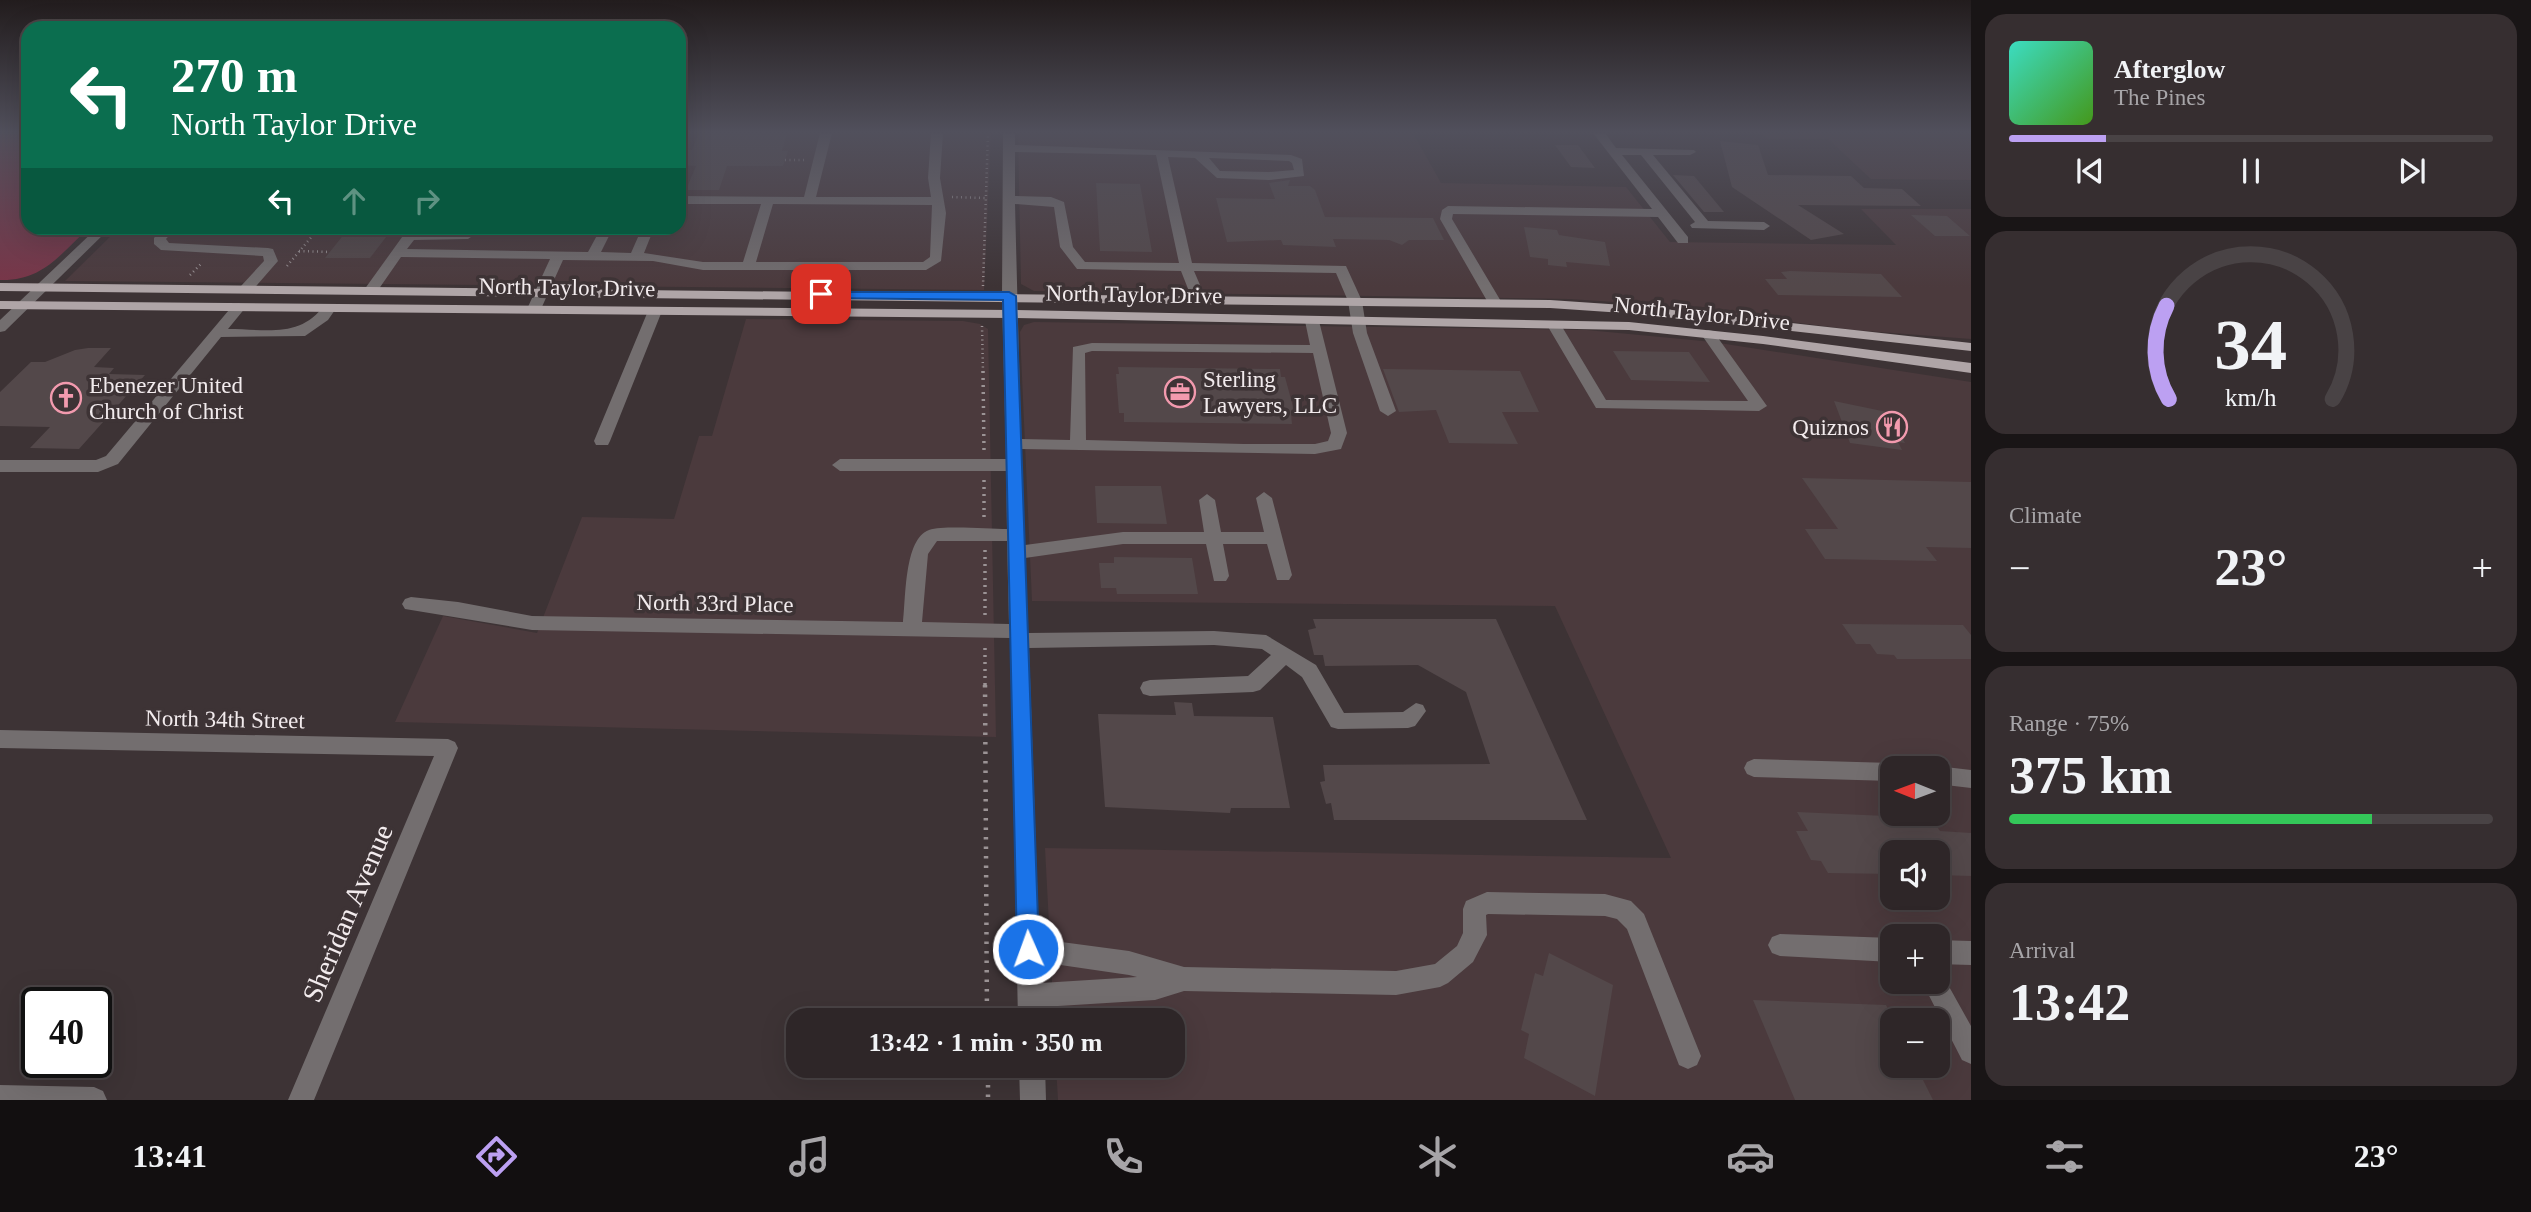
<!DOCTYPE html>
<meta charset="utf-8">
<style>
:root{--surface:#2e2628;--page:#362e30;--text:#f1f3f6;--muted:#a7a5a8;--line:#494345;--accent:#bca0f2}
body{margin:0;font-family:Georgia,serif;background:var(--page);color:var(--text);height:100vh;display:flex;flex-direction:column;font-size:26px;white-space:nowrap}
*{box-sizing:border-box;margin:0}
p{font-size:23px;color:var(--muted)}
.icon{flex:none;width:38px;height:38px;fill:none;stroke:currentColor;stroke-width:2;stroke-linecap:round;stroke-linejoin:round}
.map{position:relative;flex:1;overflow:hidden}
.side{display:flex;flex-direction:column;gap:14px;padding:14px;background:#191516;width:560px}
.side>*{flex:none}
.banner{position:absolute;left:21px;top:21px;width:665px;height:214px;border-radius:21px;box-shadow:0 7px 28px #0002,0 0 0 2px var(--line);background:#0b6e4f;color:#fff;overflow:hidden}
.needle{width:46px;rotate:271deg}
.buttons{position:absolute;left:1880px;top:756px;display:grid;gap:14px}
.buttons a{display:grid;place-items:center;width:70px;height:70px;border-radius:14px;background:var(--surface);box-shadow:0 7px 28px #0002,0 0 0 2px var(--line);font-size:35px}
.speed{position:absolute;left:21px;top:987px;display:flex;gap:14px;font-size:35px;font-weight:700;text-align:center}
.speed>*{display:grid;place-content:center;width:91px;height:91px;border-radius:50%;background:var(--surface);box-shadow:0 7px 28px #0002,0 0 0 2px var(--line);line-height:1}
.speed .limit{border:4px solid #111;border-radius:10px;background:#fff;color:#111}
.pin{position:absolute;display:grid;place-items:center;width:60px;height:60px;color:#fff;margin:-30px;border-radius:14px;box-shadow:0 4px 10px #0006}
.me{position:absolute;width:77px;margin:-38px;rotate:358deg;stroke-linejoin:round;filter:drop-shadow(0 0 5px #0008)}
.turn{display:flex;align-items:center;gap:24px;height:147px;padding:0 35px;font-size:32px}
.turn .icon{width:91px;height:91px;stroke-width:2.5}
.turn b{display:block;font-size:49px;line-height:60px}
.lanes{display:flex;align-items:center;height:66px;padding:0 35px;background:#0003;justify-content:center;gap:35px;direction:ltr}
.lanes .off{opacity:.35}
.big{font-size:52px;font-weight:700;line-height:1.1}
.side .tile{flex:1;display:flex;flex-direction:column;justify-content:center;gap:10px;min-width:0;padding:0 24px;border-radius:21px;background:var(--page)}
.side .dial{align-items:center;gap:0}
.dial svg{height:182px;overflow:visible;fill:none;stroke:var(--line);stroke-width:7;stroke-linecap:round;text-anchor:middle}
.dial text{fill:var(--text);stroke:none}
.song{display:flex;align-items:center;gap:21px}
.cover{width:84px;height:84px;border-radius:10px;background:linear-gradient(135deg,hsl(170 70% 55%),hsl(100 70% 35%))}
.played{height:7px;border-radius:4px;background:linear-gradient(90deg,var(--accent) 20%,var(--line) 20%)}
.keys{display:flex;justify-content:space-around;direction:ltr}
.heat{display:flex;justify-content:space-between;align-items:center;font-size:38px;direction:ltr}
.charge{height:10px;border-radius:5px;background:linear-gradient(90deg,#34c759 75%,var(--line) 0)}
.trip{position:absolute;left:786px;top:1008px;width:399px;height:70px;border-radius:21px;background:var(--surface);box-shadow:0 7px 28px #0002,0 0 0 2px var(--line);font-weight:700;line-height:70px;text-align:center}
.tab-bar{display:flex;height:112px;justify-content:space-around;align-items:center;background:#120f10;color:var(--muted)}
.tab-bar .icon{width:49px;height:49px}
.tab-bar .on{color:var(--accent)}
.tab-bar b{font-size:32px;color:var(--text)}
main{display:flex;flex:1;min-height:0}
.map>svg:first-child{display:block}
.built{fill:#4b3a3d;fill-rule:evenodd}
.green{fill:#793548}
.building{fill:#53484a}
.lines{fill:none;stroke-linecap:round;stroke-linejoin:round}
.path-far2{stroke:#9b9395;stroke-width:2.5;stroke-dasharray:1 3.5;stroke-linecap:butt}
.path-far1{stroke:#9b9395;stroke-width:3.5;stroke-dasharray:2 5;stroke-linecap:butt}
.path{stroke:#9b9395;stroke-width:4.5;stroke-dasharray:2.5 7;stroke-linecap:butt}
.minor{fill:#736e6f;fill-rule:evenodd}
.major{fill:#afa5a7;fill-rule:evenodd}
.route{fill:#1a73e8;stroke:#114b97;stroke-width:2}
.labels{text-anchor:middle;stroke-width:7;stroke-linejoin:round;paint-order:stroke}
.street-label{font-size:23px;fill:#f2ebed;stroke:#3d3335}
.poi-label{font-size:23px;fill:#f2ebed;stroke:#3d3335;text-anchor:start}
.near-street-label{font-size:28px;fill:#f2ebed;stroke:#3d3335}
</style>
<main>
<div class="map">
<svg width="1971" height="1100" viewBox="0 0 1971 1100">
<rect width="100%" height="100%" fill="#3d3335"/>
<path class="built" d="M679 133H991L984 290 65 281 119 228H679Z
M1018 133H1413L1441 183 1626 187 1670 242 1896 245 1861 209H1971V339L1854 330 1660 305 1569 299 1034 291 1021 284Z
M1761 133H1971V180L1871 179 1828 139H1767Z
M746 319 963 321 980 324 988 329 996 737 395 722 443 616 537 633 582 517 674 519 699 436H712Z
M1034 322 1587 330 1713 342 1971 382V1100H1058L1056 1066H1172V1020H1054L1045 848 1671 858 1555 606 1032 601 1020 332 1024 325ZM1892 768H1937V814H1892ZM1892 852H1937V898H1892ZM1892 936H1937V982H1892ZM1892 1020H1937V1066H1892Z"/>
<path class="green" d="M0 133H28V228H89C59 255 43 281 0 280Z"/>
<path class="building" d="M699 133H787L782 151H788L783 166H727L719 190H686L696 166 679 165V150H692Z
M1720 141 1758 145 1768 175 1851 176 1864 188 1902 189 1921 206 1798 205 1844 234 1811 240 1732 187Z
M1555 145H1578L1595 168 1571 167Z
M1673 175 1694 176 1724 212H1704Z
M1290 180 1288 186H1310L1315 190 1325 217 1433 218 1444 240H1409L1402 245 1389 240 1333 239 1336 247 1283 245 1281 240 1227 242 1216 198 1275 199 1269 183Z
M1096 183 1140 184 1152 252 1100 251Z
M1911 215 1947 216 1970 236H1935Z
M1524 227 1557 230 1559 235 1605 242 1610 266 1566 262 1567 267 1548 265V259L1530 257Z
M349 228H393L370 258H325Z
M1790 271 1881 274 1902 297 1778 295 1765 279H1787L1781 272Z
M88 348H111L94 367 114 368 109 374 145 375 79 449 30 448 50 427 0 426V392L31 362H45L75 350Z
M1613 351 1689 352 1710 382 1631 380Z
M1118 367 1280 369 1281 377H1285L1295 414H1291L1292 424 1124 422V413H1119L1116 374H1119Z
M1383 369 1520 371 1539 412H1502L1518 444 1449 443 1436 410 1399 412Z
M1834 401 1887 412 1905 443 1898 442 1902 450 1850 443Z
M1802 478 1971 482V548L1926 547 1937 561 1825 559 1805 529H1838Z
M1095 486H1161L1167 524 1097 523Z
M1114 557 1192 558 1198 594H1117L1116 588H1101L1099 563H1114Z
M1313 619H1496L1587 820H1334L1331 803 1326 804 1320 782 1325 781 1323 765 1490 764 1466 692 1418 665 1325 666 1323 655H1314L1308 630 1316 628Z
M1842 624 1963 625 1971 635V659H1897L1894 655 1877 654 1870 644H1856Z
M1174 702 1192 703 1194 716 1273 717 1290 808H1231L1230 813 1105 807 1098 714 1176 715Z
M1797 812 1931 818 1940 831 1971 833V876L1937 875V852H1892V874L1828 873 1821 861 1811 860 1796 831H1808Z
M1549 953 1613 985 1595 1096 1524 1058 1529 1034 1521 1030 1535 973 1543 976Z
M1753 1000 1886 1005 1892 1017V1066H1916L1933 1100H1795Z"/>
<g class="lines">
<path class="path-far2" d="M785 160H804
M952 197 985 198
M192 228 197 229
M119 236 127 228
M299 251 330 252
M287 266 319 228
M190 275 202 263
M983 286 988 133
M982 326 983 372"/>
<path class="path-far1" d="M983 371 984 451
M984 480V518
M985 550V616
M985 648V687"/>
<path class="path" d="M985 685 987 1020
M988 1066V1100"/>
<path class="minor" d="M820 133H832L816 197H931L928 178 931 133H943L940 178 946 213 941 261 926 270H703L653 261 563 260 541 309 534 313 527 309 550 259 401 257 376 293 371 294 364 290 405 233 410 232 468 231 474 235 468 239 414 240 407 249 588 252 601 228H613L601 252 631 253 642 228H654L644 253 703 262H743L761 204H679V196L804 197ZM773 204 932 205 930 257 923 262H756Z
M1003 133H1015V145L1291 155 1302 159 1304 176 1269 180 1217 178 1195 158 1168 157 1192 263 1346 266 1362 301 1367 333 1396 411 1388 416 1380 411 1353 333 1348 301 1336 273 1194 271 1206 299 1199 303 1192 299 1181 271 1077 269 1060 247 1054 207 1015 204 1021 439 1070 440 1073 347 1092 343 1310 345 1305 321 1312 317 1319 321 1347 433 1341 449 1315 454 1021 449 1025 545 1123 532H1204L1199 500 1207 494 1215 500 1221 532H1264L1256 498 1264 492 1272 498 1292 575 1289 580H1277L1267 544H1223L1229 576 1226 581H1214L1206 544H1123L1025 558 1028 633 1214 631 1266 635 1316 665 1344 713 1403 712 1416 703 1423 705 1426 711 1415 726 1408 728 1338 729 1331 727 1302 677 1286 665 1260 690 1253 692 1150 696 1143 694 1140 688 1143 682 1150 680 1248 676 1271 655 1262 649 1214 645 1029 648 1039 939 1129 951 1184 967 1396 971 1435 964 1457 946 1463 933V909L1466 901 1487 892 1605 894 1631 901 1644 914 1701 1056 1697 1065 1688 1069 1679 1065 1627 929 1617 919 1605 916 1488 914 1486 915 1487 935 1473 962 1448 983 1440 987 1396 995 1184 991 1155 1000 1042 1007V1020H1018L1010 638 532 630 405 609 402 604 405 599 411 597 458 602 532 616 903 622C906 598 904 539 929 530 944 525 989 529 1007 529L1006 471H840L832 465 840 459H1006L1002 296ZM1015 152 1156 155 1179 263 1085 262 1073 247 1064 202 1051 197 1015 196ZM1209 158 1289 161 1292 163 1294 170 1269 172 1220 171ZM1092 351 1313 353 1331 433 1328 441 1315 444H1244L1086 440 1085 353ZM937 541H1007L1009 624 922 622 928 554ZM1040 962 1129 975 1137 977 1041 983Z
M1593 133H1605L1616 148 1694 150 1696 152 1690 155H1653L1708 221 1764 222 1770 226 1764 230 1692 228 1690 225 1695 222 1641 155H1622L1688 237V243H1678L1658 217 1453 214 1452 219 1502 303 1500 306H1490L1440 219 1442 210 1448 206 1652 209Z
M97 228H110L5 331 0 332V320Z
M163 228H176L166 239 169 243 268 248 273 249 278 261 251 292H241V286L264 261 263 256 161 250 154 244V238Z
M239 303 246 307 228 329C266 329 301 339 325 304H335L337 307 328 320 305 336 221 337 118 464 98 472H0V460H96L106 456 234 304Z
M655 307 662 311 610 441 608 445H596L594 441 648 311Z
M1554 321 1561 325 1606 400 1748 401 1701 334 1708 330 1713 331 1767 406 1759 411 1596 408 1547 325Z
M0 730 448 739 455 742 458 748 314 1100H288L434 756 0 748Z
M1754 759 1892 763 1901 768H1892V781L1754 777 1747 774 1744 768 1747 762Z
M1937 766 1971 770V788L1937 784V768H1930Z
M1780 934 1892 938V962L1780 956 1772 953 1768 945 1772 937Z
M1937 940 1971 941V965L1937 964Z
M1937 971 1942 974 1971 1026V1064L1962 1060 1922 982H1937Z
M1019 1066H1045L1046 1100H1020Z
M0 1085 94 1087 103 1091 107 1100H0Z"/>
<path class="major" d="M0 283 1550 300 1638 306 1971 343V351L1638 314 1550 308 0 291Z
M0 301 1010 310 1629 322 1763 336 1971 363V373L1763 344 1629 330 1010 318 0 309Z"/>
</g>
<linearGradient id="sky" x2="0" y2="1"><stop stop-color="#221c1d"/><stop offset="0.46" stop-color="#51505c"/><stop offset="1" stop-color="#51505c" stop-opacity="0"/></linearGradient>
<rect width="1971" height="287" fill="url(#sky)"/>
<path class="route" d="M817 292H1009L1016 296 1039 949 1036 956 1028 960 1020 956 1017 949 1003 300 821 298 817 297Z"/>
<defs>
<g id="office-ring" transform="scale(1.575)"><circle r="9.5" fill="#3d3335" stroke="#f29aae" stroke-width="1.5"/><path d="M-6-3h4V-5.5h4V-3h4V5H-6ZM-1-4.5V-3h2v-1.5ZM-6 0V1H6V0Z" fill="#f29aae"/></g>
<g id="church-ring" transform="scale(1.575)"><circle r="9.5" fill="#3d3335" stroke="#f29aae" stroke-width="1.5"/><path d="M-1.2-6h2.4v3.5h3.3v2.4h-3.3V6h-2.4V-.1h-3.3v-2.4h3.3Z" fill="#f29aae"/></g>
<g id="restaurant-ring" transform="scale(1.575)"><circle r="9.5" fill="#3d3335" stroke="#f29aae" stroke-width="1.5"/><path d="M-5-6h1v4h1v-4h1v4h1v-4h1v5L-1.5 .5V6h-2V.5L-5-1ZM5-6V6H3V1.5H1.5Q1.5-4 5-6Z" fill="#f29aae"/></g>
</defs>
<g fill-rule="evenodd">
<use href="#office-ring" x="1180" y="392"/>
<use href="#church-ring" x="66" y="398"/>
<use href="#restaurant-ring" x="1892" y="427"/>
</g>
<g class="labels">
<g class="street-label">
<text transform="translate(567 287) rotate(1)" y="8">North Taylor Drive</text>
<text transform="translate(1134 294) rotate(1)" y="8">North Taylor Drive</text>
<text transform="translate(1702 313) rotate(6)" y="8">North Taylor Drive</text>
<text transform="translate(715 603) rotate(1)" y="8">North 33rd Place</text>
<text transform="translate(225 719) rotate(1)" y="8">North 34th Street</text>
</g>
<g class="poi-label">
<text x="1203" y="387">Sterling<tspan x="1203" dy="26">Lawyers, LLC</tspan></text>
<text x="89" y="393">Ebenezer United<tspan x="89" dy="26">Church of Christ</tspan></text>
<text x="1869" y="435" text-anchor="end">Quiznos</text>
</g>
<g class="near-street-label">
<text transform="translate(347 913) rotate(-67)" y="10">Sheridan Avenue</text>
</g>
</g>
</svg>
<div class="buttons">
<a><svg class="needle" viewBox="-14 -14 28 28"><path d="M0-13l5 13h-10z" fill="#e53935"/><path d="M0 13l5-13h-10z" fill="#a7a5a8"/></svg></a>
<a><svg class="icon" aria-label="sound" viewBox="0 0 24 24"><path d="M4 9h4l5-4v14l-5-4H4zM17 9q2 3 0 6"/></svg></a>
<a>+</a>
<a>−</a>
</div>
<div class="speed"><div class="limit">40</div></div>
<div class="pin" style="left:821px;top:294px;background:#d93025"><svg class="icon" aria-label="arrive" viewBox="0 0 24 24"><path d="M6 21V4h12l-3 4 3 4H6"/></svg></div>
<svg class="me" style="left:1028px;top:949px" viewBox="-20 -20 40 40"><circle r="17" fill="#1a73e8" stroke="#fff" stroke-width="3"/><path d="M0-11L8 9 0 5-8 9z" fill="#fff"/></svg>
<div class="trip">13:42 · 1 min · 350 m</div>
<div class="banner">
<div class="turn"><svg class="icon" aria-label="left" viewBox="0 0 24 24"><path d="M17 20v-9H6M10 6l-5 5 5 5"/></svg><div><b>270 m</b>North Taylor Drive</div></div>
<div class="lanes"><svg class="icon" aria-label="left" viewBox="0 0 24 24"><path d="M17 20v-9H6M10 6l-5 5 5 5"/></svg><svg class="icon off" aria-label="ahead" viewBox="0 0 24 24"><path d="M12 20V5M6 11l6-6 6 6"/></svg><svg class="icon off" aria-label="right" viewBox="0 0 24 24"><path d="M7 20v-9h11M14 6l5 5-5 5"/></svg></div>
</div>
</div>
<section class="side">
<div class="tile">
<div class="song"><i class="cover"></i><div><b>Afterglow</b><p>The Pines</p></div></div>
<div class="played"></div>
<div class="keys"><svg class="icon" aria-label="previous" viewBox="0 0 24 24"><path d="M18 5L8 12l10 7zM5 5v14"/></svg><svg class="icon" aria-label="pause" viewBox="0 0 24 24"><path d="M8 5v14M16 5v14"/></svg><svg class="icon" aria-label="next" viewBox="0 0 24 24"><path d="M6 5l10 7-10 7zM19 5v14"/></svg></div>
</div>
<div class="tile dial"><svg viewBox="0 0 100 80">
<path d="M14 69A42 42 0 1 1 86 69"/>
<path d="M14 69A42 42 0 0 1 13 28" stroke="#bca0f2"/>
<text x="50" y="56" font-size="32" font-weight="700">34</text>
<text x="50" y="72" font-size="11">km/h</text>
</svg></div>
<div class="tile"><p>Climate</p>
<div class="heat"><a>−</a><b class="big">23°</b><a>+</a></div>
</div>
<div class="tile"><p>Range · 75%</p><b class="big">375 km</b><div class="charge"></div></div>
<div class="tile"><p>Arrival</p><b class="big">13:42</b></div>
</section>
</main>
<nav class="tab-bar">
<b>13:41</b>
<svg class="icon on" aria-label="directions" viewBox="0 0 24 24"><path d="M12 3l9 9-9 9-9-9zM9 14v-3h6M13 9l2 2-2 2"/></svg>
<svg class="icon" aria-label="music" viewBox="0 0 24 24"><path d="M9 18V5l10-2v13"/><circle cx="6" cy="18" r="3"/><circle cx="16" cy="16" r="3"/></svg>
<svg class="icon" aria-label="phone" viewBox="0 0 24 24"><path d="M5 4h4l2 5-3 2q2 4 5 5l2-3 5 2v4C11 20 4 13 5 4z"/></svg>
<svg class="icon" aria-label="climate" viewBox="0 0 24 24"><path d="M12 3v18M4 7l16 10M4 17L20 7"/></svg>
<svg class="icon" aria-label="car" viewBox="0 0 24 24"><path d="M5 17H2v-5l4-1 3-4h7l3 4 3 1v5h-3M9 17h6M6 11h13"/><circle cx="7" cy="17" r="2"/><circle cx="17" cy="17" r="2"/></svg>
<svg class="icon" aria-label="filters" viewBox="0 0 24 24"><path d="M4 7h16M4 17h16"/><circle cx="9" cy="7" r="2"/><circle cx="15" cy="17" r="2"/></svg>
<b>23°</b>
</nav>
